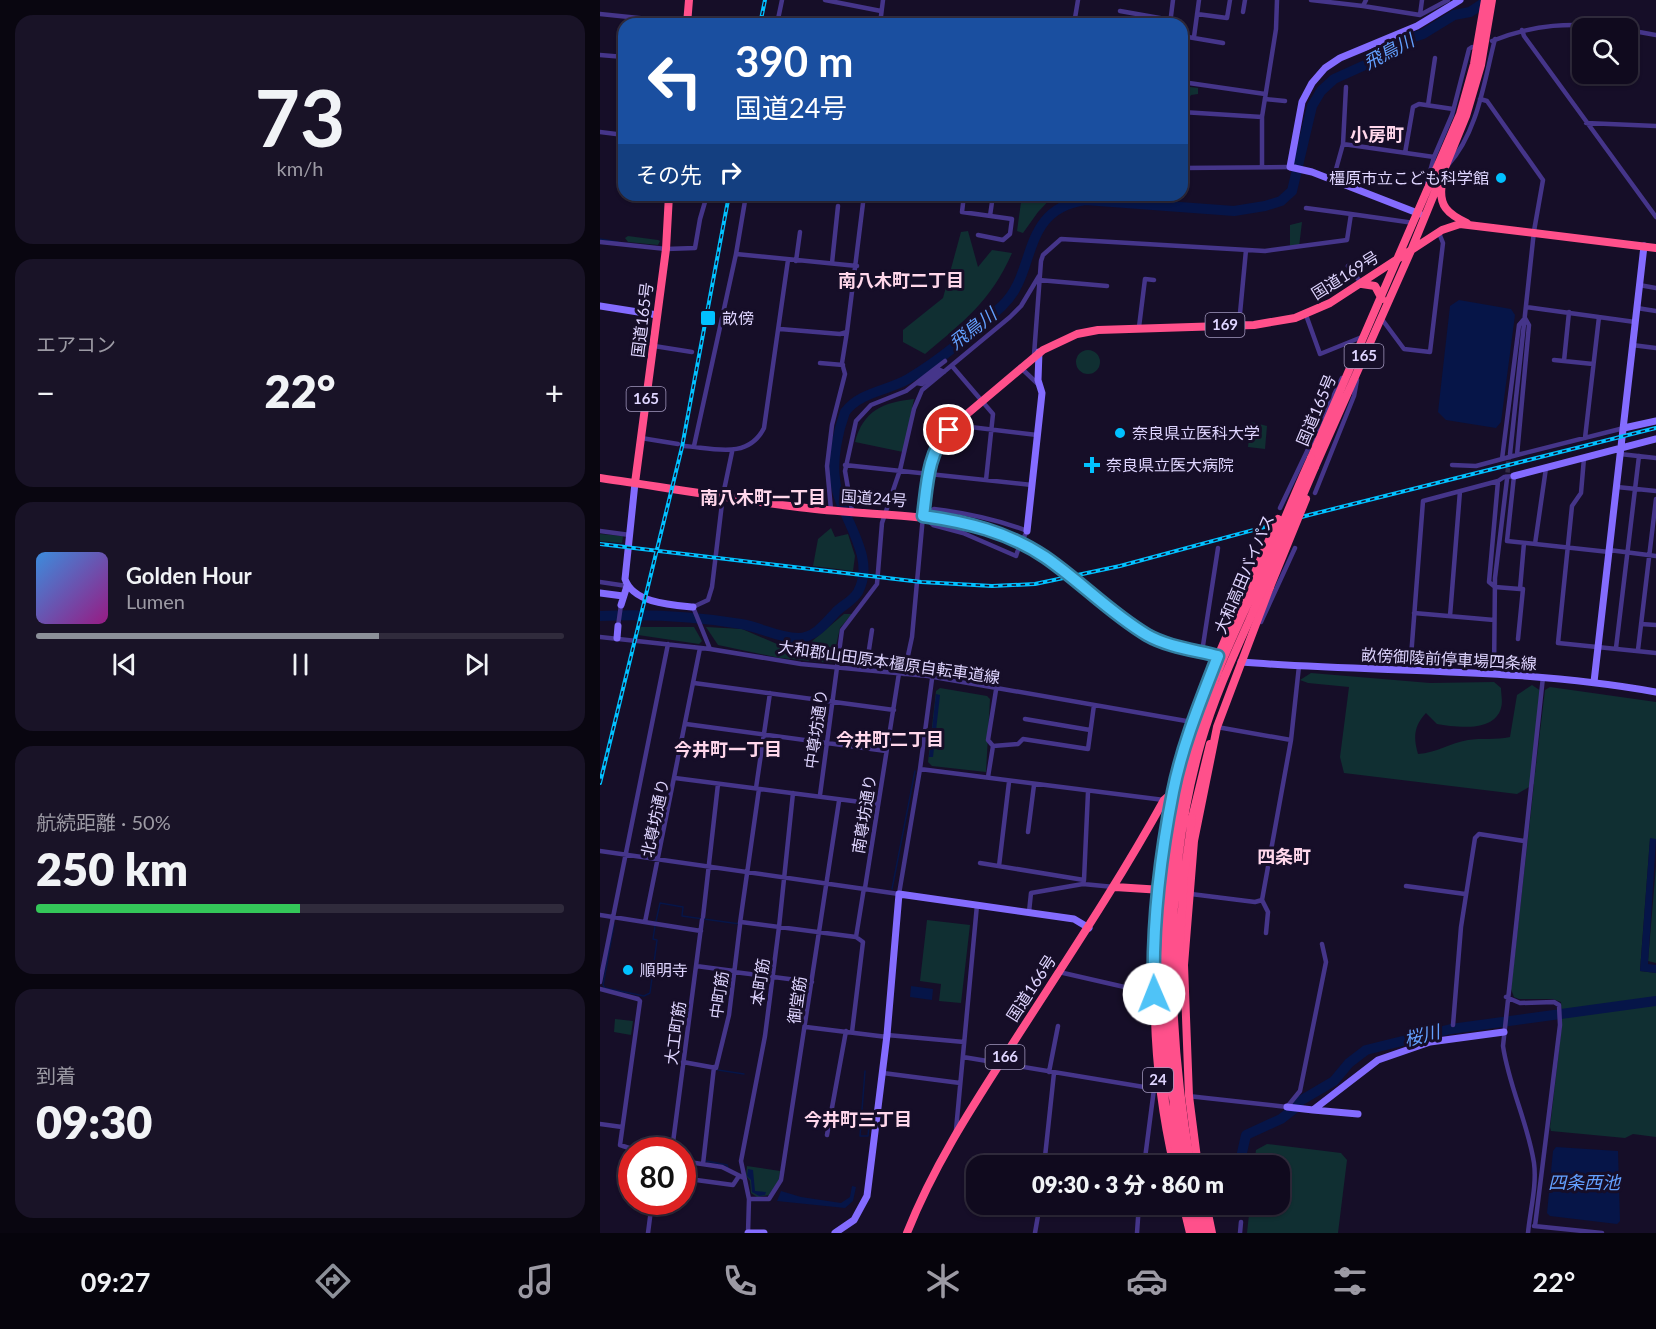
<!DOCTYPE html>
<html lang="ja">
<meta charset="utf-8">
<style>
:root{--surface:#100a1e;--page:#191327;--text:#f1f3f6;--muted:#9c9aa4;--line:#302b3c;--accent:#8c9099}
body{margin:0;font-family:Lato,"Noto Sans JP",sans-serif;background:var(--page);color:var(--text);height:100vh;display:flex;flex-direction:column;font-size:22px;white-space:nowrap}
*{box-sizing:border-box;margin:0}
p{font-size:20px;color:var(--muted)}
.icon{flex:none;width:33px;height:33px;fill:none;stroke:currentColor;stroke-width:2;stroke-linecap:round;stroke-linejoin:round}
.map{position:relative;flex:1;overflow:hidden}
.panel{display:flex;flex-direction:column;gap:15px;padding:15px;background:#090610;width:600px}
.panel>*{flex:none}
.guide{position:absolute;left:18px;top:18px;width:570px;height:183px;border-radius:18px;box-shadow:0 2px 4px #0004,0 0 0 2px var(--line);background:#1a4fa0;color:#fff;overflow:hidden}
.controls{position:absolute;left:972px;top:18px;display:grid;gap:12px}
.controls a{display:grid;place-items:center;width:66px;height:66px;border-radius:12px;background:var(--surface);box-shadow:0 2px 4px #0004,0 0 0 2px var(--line);font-size:30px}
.speed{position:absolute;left:18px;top:1137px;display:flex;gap:12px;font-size:30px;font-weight:700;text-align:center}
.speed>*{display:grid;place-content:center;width:78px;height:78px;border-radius:50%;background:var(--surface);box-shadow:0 2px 4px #0004,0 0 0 2px var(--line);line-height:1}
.speed .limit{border:9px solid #d22;background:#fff;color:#111}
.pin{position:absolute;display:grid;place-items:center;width:51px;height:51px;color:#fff;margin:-26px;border:3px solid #fff;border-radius:50%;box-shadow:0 2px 6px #0007}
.me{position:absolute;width:66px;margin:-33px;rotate:359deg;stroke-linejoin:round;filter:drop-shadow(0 0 4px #0008)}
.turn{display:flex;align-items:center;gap:21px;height:126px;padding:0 18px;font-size:27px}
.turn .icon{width:78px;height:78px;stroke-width:2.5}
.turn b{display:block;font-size:42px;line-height:51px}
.then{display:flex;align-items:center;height:57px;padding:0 18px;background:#0003;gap:12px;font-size:22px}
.big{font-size:45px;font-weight:800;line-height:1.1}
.panel .card{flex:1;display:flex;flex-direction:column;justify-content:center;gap:9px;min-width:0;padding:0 21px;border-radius:18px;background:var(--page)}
.panel .dial{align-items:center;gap:0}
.dial b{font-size:78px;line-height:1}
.song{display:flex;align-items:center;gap:18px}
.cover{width:72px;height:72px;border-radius:9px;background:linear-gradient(135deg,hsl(210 70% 55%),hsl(310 70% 35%))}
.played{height:6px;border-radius:3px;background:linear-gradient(90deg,var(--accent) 65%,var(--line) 65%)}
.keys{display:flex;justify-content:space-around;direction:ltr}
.heat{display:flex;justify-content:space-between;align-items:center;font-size:33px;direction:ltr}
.charge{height:9px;border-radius:4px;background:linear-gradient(90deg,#34c759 50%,var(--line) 0)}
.trip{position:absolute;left:366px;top:1155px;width:324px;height:60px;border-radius:18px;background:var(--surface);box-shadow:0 2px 4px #0004,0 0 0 2px var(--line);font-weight:800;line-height:60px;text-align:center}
.tab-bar{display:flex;height:96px;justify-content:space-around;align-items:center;background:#06040c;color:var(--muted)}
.tab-bar .icon{width:42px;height:42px}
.tab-bar .active{color:var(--accent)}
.tab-bar b{font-size:27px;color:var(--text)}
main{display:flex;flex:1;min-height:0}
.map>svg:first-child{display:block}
.green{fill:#102f32}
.water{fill:#061548}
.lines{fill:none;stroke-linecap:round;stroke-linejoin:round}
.stream{stroke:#061548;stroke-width:1.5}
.river{stroke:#061548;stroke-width:10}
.street-tunnel{stroke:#342c48;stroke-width:4.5;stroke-dasharray:4.5 2;stroke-linecap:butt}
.street{stroke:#45358a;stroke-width:4.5}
.secondary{stroke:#846cff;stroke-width:7}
.highway{stroke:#ff508b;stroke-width:8}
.rail-casing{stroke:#01c1ff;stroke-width:4}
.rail{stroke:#160e28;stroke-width:1.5;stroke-dasharray:4.5;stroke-linecap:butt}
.highway-bridge{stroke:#ff508b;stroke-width:8}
.route-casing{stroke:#337fa1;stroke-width:15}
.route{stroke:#4fc3f7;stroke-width:10}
.poi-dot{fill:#01c1ff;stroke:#160e28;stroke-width:2}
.labels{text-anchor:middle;stroke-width:6;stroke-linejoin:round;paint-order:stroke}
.shield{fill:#160e28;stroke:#a399be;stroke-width:1.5}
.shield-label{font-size:15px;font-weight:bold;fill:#dfd5ff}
.poi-label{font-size:16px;fill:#dfd5ff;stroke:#160e28;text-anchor:start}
.street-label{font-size:16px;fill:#dfd5ff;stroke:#160e28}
.water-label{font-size:18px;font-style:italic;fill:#63a0ff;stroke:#160e28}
.neighbourhood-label{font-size:18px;font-weight:bold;fill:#ffd7eb;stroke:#160e28}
</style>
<main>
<section class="panel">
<div class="card dial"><b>73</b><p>km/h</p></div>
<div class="card"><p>エアコン</p>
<div class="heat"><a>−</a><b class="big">22°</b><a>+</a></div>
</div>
<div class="card">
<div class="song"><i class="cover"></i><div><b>Golden Hour</b><p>Lumen</p></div></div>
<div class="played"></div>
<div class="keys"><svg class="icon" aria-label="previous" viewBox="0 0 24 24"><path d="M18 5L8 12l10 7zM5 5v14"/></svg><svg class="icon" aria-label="pause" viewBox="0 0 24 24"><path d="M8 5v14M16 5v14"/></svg><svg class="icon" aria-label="next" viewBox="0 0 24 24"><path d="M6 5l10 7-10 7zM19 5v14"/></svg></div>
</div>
<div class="card"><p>航続距離 · 50%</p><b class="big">250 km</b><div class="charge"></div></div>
<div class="card"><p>到着</p><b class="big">09:30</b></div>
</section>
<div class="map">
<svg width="1056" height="1233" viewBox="0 0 1056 1233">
<rect width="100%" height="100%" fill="#160e28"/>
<path class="green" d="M583 86 598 88V94L591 95 587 102H582Z
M422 195H454L438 212 423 233 417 231Z
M702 222 699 247 690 249V225Z
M368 231 378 267 392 250 412 253C391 301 364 321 325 354L303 342V330L343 298 361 232Z
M28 236 58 240 60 241 58 245 28 242 25 238Z
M476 362a12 12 0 1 1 24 0a12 12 0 1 1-24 0Z
M314 399 303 452 255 442C263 411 283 402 314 399Z
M651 422 667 426 665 449 648 447Z
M231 528 235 537 248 534 255 556 253 571 213 566 218 539Z
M0 534 23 536 22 543 0 541Z
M244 614H252L240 628 232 663 180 658 118 645 106 627 142 629 177 644 193 647 210 643Z
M40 627H94L102 641 99 644 38 635Z
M711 673 830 683 894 682 901 688C901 694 903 702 901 708 894 733 856 727 837 724L826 713C814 726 813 737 818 754 836 753 850 743 868 740 881 738 896 740 910 737L917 695 932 685 941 691 934 782 945 690 950 687 1056 702V839H1050L1040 971 1056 973V1137L1033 1134 1025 1138 951 1131 950 1127 962 1024 961 1002 953 999H919L914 997 911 989 934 784 917 794 744 773 740 757 749 687 708 683 700 680Z
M340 688 387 696 390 699 386 772 332 766 328 762 336 691Z
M1056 866V963L1048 961Z
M327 920 370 925 361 1003 339 1001 341 984 320 981Z
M15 1019 33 1021 31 1035 14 1032Z
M667 1144 741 1153 747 1160 738 1233H647L650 1205 680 1204V1166L654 1165 656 1150Z
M147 1166 180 1171 179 1181 170 1195 157 1197 151 1193 150 1181 146 1176Z"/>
<path class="water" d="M859 300 911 309 915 315 901 422 896 428 846 420 838 412 850 306Z
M336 694 340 695 333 757H329Z
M1050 838 1056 839 1048 964 1056 965V973L1040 971Z
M311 986 333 989 332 1000 310 997Z
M956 1147 1018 1151 1020 1221 1017 1224 950 1216 947 1213 953 1151Z
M148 1169 153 1170 155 1191 166 1192 165 1195 159 1196 152 1192 151 1180 147 1176Z
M252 1186 256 1187 253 1201 245 1208 177 1201 181 1191 201 1197 241 1203 250 1197Z"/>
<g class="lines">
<path class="stream" d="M0 239 18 242
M292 889 315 771
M56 921 60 903 83 907 82 916 140 924
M14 924 3 985 5 988 44 996 50 993 57 940 53 939 55 926
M118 1070 144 1074
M265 1071 260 1136H268L269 1126
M106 1161 127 1165 128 1168"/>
<path class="river" d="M0 616C47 614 94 616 141 624 160 627 178 638 198 638 214 638 225 624 235 613 242 605 252 602 258 592 278 555 238 516 235 479 232 459 238 431 245 412 260 392 287 391 308 379 341 360 374 331 402 306 438 273 419 210 485 200L634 211 665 206 681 201 692 191 712 106 721 91 734 79 785 56 802 41 823 34 854 15 870 12 888 0
M639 1166 646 1135 681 1119 695 1108V1104L734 1081 749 1063 766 1050 851 1029 1056 1001"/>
<path class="street-tunnel" d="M907 479 909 455"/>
<path class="street" d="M225 0 281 11
M711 0 763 6
M766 0 763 6 820 15 848 0
M520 11 571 20
M643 12 645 0
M0 14 87 23
M597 14 627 18 630 0
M820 15 822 0
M177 24 182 0
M280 24 283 0
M474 24 478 0
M570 24 573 0
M922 30 924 36 1056 217
M1028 30 1056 35
M582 36 623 43
M594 37 599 0
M892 41C934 24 971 22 1017 28
M0 55 24 57
M582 82 665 94
M665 99 685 101
M880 99 887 101 943 180 934 231 910 454
M828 105 835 58
M582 112 662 117
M986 123 1056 126
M0 132 24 135
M743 144 834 157
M805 153 813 107 819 104 853 109
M848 165C878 132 884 81 895 39
M662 167V117L676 29 677 0
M582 168 690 167
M733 180 743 144 746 87
M827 182 834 157 852 115 869 49 872 47
M146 195 136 254 257 266
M364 195 362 212 412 219 410 234 403 240 378 235
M706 208 751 214
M390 216 393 195
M0 242 66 249 95 248 100 219 107 195
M196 261 200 232
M232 263 238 206
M748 266 762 284
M439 280 507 286
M1039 285 1056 288
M926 307 1035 322
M1037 308 1056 311
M706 315 720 354 762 337
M781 318 804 349 830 352 843 243 839 233
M925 318 929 325 917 455 902 459 919 325Z
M639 324 646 250
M539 327 545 279 554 280
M180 329 240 334 247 332 264 195
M1032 345 1056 348
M54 346 92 352
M434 355 441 261 443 255 461 239 665 251 747 240 751 214 814 223
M954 360 993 364
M964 361 969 312
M220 363 243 365
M352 366 393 414 386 480
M420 367 440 386
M317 383 322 384 340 370 344 372
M354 425 437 435
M41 438 78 444
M985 438 999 317
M84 446C113 448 148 460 164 428L188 260
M94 446 136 254
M1020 454 1056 458
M917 455 1024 428
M984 458 981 493 972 506 958 643 1056 653
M245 465 432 485
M852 465 876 466 902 459
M1017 487 1056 491
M715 493 754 396 757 380
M680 508 742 378
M231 510 227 466 232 425 245 374 242 363 247 332
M252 511 245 471 256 421 271 405 306 391 345 361
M323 516 334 509C367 513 396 519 427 531L424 537
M328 520 333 525 363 533 416 556 418 550
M0 531 30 535
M924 543 920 589 895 587 889 582 898 481 904 477 914 476 907 541 1009 552
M935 544 946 468
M1009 550 1056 556
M0 582 27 586
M814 613 894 620
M850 616 860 491
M661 622 695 548
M1041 624 1056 625
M629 625 648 577
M18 626 21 605
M0 637 110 649 201 664 328 676 592 722
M918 639 923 589H920
M1016 648 1039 456
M110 649 93 607 108 600 112 587 123 495 132 452
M1038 650 1056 499
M602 652 618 548
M266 669 272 630
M810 670 823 501 898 481
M894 672 895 578 907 479
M304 674 312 637 323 516
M94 683 294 710
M425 719 490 730
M86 724 286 751
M617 727 691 740
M393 746 418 744 423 739 488 749 494 705
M320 769 564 800
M388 777 393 746 388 740 396 690
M75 778 276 804
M156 788 170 693
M220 795 242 630 277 584 282 523 300 470 314 409 322 390 410 317 421 306 439 276
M428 832 434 785
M0 851 299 894 320 769 332 679
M380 863 484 880 483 884
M399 866 409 782
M484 880 488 792
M806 886 865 894
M265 888 299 673
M591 894 655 902 662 900
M429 912 431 893 483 884 514 887
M0 915 101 931
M103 917 118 784
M45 922 100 648
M141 922 256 937 264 888
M140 923 159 789
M666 933 668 912 662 900 691 740 699 666
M96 966 134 971
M134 972 212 982
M459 972 555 994
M0 982 68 644
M0 989 38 999 40 1001 20 1145 35 1150
M906 997 920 1003 954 1002 959 1005 960 1025 935 1226
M853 1025 861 927 875 838 879 834 924 841
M206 1027 287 1037
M252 1032 263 942 256 937
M287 1035 364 1042
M363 1057 562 1090
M83 1062 116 1068 129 1015 140 925
M449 1072 458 1026
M283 1073 360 1083
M588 1096 687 1107 700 1091 726 962 722 944
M0 1124 22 1127
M356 1130 377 905
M227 1135 246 1031
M72 1150 102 920
M82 1161 122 1167 144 1178
M103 1164 114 1067
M444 1166 454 1073
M491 1166H497
M544 1166 554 1089
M89 1179 133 1185 139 1176
M149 1199H169L181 1180 239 801
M491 1207V1204
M934 1226 1002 1233
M48 1233 52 1202
M148 1233 149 1199 141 1161 165 1036 179 927 193 793
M435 1233 440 1204
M537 1233 539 1204
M640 1233 641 1222
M928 1233C930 1211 937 1185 934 1163 928 1123 909 1087 903 1046L943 677"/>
<path class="secondary" d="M820 214 712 172 690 167 702 102 712 83 725 68 740 58 817 26 860 0
M0 306 57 315
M1024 428 1056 421
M914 476 1056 439
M35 483 25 579C33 603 71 605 93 607
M427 531 442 393 438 380 439 352
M0 593 23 596
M21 605 27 586
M17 638 18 626
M641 662C779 673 919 667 1056 692
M994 682 1044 246
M687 1107 713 1110 778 1060 830 1042 904 1032
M713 1110 758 1114
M148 1233H164
M235 1233 254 1220 267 1196 287 1035 299 894 474 919 489 928"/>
<path class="highway" d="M87 24 89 0
M842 183C838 206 848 214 867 223
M762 284 775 286 782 299
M711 458 860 114 874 64 885 0
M715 467 810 253 866 116 881 65 892 0
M0 478C69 488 138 500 207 508 305 520 377 507 463 570
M35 483 66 249 69 195
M323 516 329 474 338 443 354 425 443 350 477 334 498 330 654 325 695 318 730 303 842 230 860 224 1056 248
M481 585 547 635 569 644 623 657
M592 818 610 744
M515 887 562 890
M574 1166C552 1072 550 976 561 881 564 851 567 820 573 790 589 719 619 652 649 586
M598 1166 589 1096 584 965 594 841 617 727 670 587
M583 1204 590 1233
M591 1204 597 1233
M598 1204 605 1233
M606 1204 612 1233
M307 1233C333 1167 370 1110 408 1051 461 968 516 887 564 800L572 793"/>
<g class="rail-casing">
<path id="rail" d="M160 24 165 0
M0 544 321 582 392 586 435 584 520 566 709 515 1056 428
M0 783 82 447 129 195"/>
</g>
<use href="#rail" class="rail"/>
<path class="highway-bridge" d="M463 570 481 585
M649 586 678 519
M670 587 706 499
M578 975 584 876 592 818
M558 987 565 1102 577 1156
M583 1166C557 1018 556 865 600 721 615 673 637 628 657 583 676 541 692 499 711 458
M591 1166C567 1027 562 880 601 743 613 701 631 661 649 621 671 570 693 518 715 467"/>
</g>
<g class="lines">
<g class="route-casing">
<path id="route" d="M349 430C327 453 327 487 323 516 366 522 408 532 445 557 480 581 510 613 547 635 568 647 595 650 618 656 601 700 582 746 573 792 560 858 552 927 554 994"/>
</g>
<use href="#route" class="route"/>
</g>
<g class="poi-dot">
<circle cx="901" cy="178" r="6"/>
<rect x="100" y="310" width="16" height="16" rx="3"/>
<circle cx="520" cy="433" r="6"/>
<path d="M489 456h6v6h6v6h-6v6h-6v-6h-6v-6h6z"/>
<circle cx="28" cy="970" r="6"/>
</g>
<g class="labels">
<g class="shield">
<rect x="605.5" y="313" width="39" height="24" rx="4.5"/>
<rect x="744.5" y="344" width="39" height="24" rx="4.5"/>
<rect x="26.5" y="387" width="39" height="24" rx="4.5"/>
<rect x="385.5" y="1045" width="39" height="24" rx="4.5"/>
<rect x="543" y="1068" width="30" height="24" rx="4.5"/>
</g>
<g class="shield-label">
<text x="625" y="330">169</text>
<text x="764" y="361">165</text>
<text x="46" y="404">165</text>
<text x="405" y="1062">166</text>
<text x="558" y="1085">24</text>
</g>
<g class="poi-label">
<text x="889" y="184" text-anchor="end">橿原市立こども科学館</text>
<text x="122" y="324">畝傍</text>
<text x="532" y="439">奈良県立医科大学</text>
<text x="506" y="471">奈良県立医大病院</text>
<text x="40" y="976">順明寺</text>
</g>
<g class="street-label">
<text transform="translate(745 275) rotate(-32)" y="6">国道169号</text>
<text transform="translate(42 320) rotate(-83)" y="6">国道165号</text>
<text transform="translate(716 410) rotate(-67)" y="6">国道165号</text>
<text transform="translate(274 498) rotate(4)" y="6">国道24号</text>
<text transform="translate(644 574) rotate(-67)" y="6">大和高田バイパス</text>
<text transform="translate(849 659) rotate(3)" y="6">畝傍御陵前停車場四条線</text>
<text transform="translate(289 662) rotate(8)" y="6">大和郡山田原本橿原自転車道線</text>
<text transform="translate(216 729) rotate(-82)" y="6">中尊坊通り</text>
<text transform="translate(264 814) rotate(-81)" y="6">南尊坊通り</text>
<text transform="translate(55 818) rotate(-78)" y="6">北尊坊通り</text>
<text transform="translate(160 982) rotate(-82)" y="6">本町筋</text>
<text transform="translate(431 988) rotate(-57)" y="6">国道166号</text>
<text transform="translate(119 995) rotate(-82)" y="6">中町筋</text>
<text transform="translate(197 1000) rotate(-82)" y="6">御堂筋</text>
<text transform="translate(75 1033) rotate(-82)" y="6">大工町筋</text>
</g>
<g class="water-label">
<text transform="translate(789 52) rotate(-28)" y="6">飛鳥川</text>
<text transform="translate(373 329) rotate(-38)" y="6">飛鳥川</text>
<text transform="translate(822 1036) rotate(-14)" y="6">桜川</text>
<text x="984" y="1189">四条西池</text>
</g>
<g class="neighbourhood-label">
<text x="777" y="141">小房町</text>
<text x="301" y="287">南八木町二丁目</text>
<text x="163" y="504">南八木町一丁目</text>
<text x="290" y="746">今井町二丁目</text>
<text x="128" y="756">今井町一丁目</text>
<text x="684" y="863">四条町</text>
<text x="258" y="1126">今井町三丁目</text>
</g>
</g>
</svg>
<div class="controls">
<a><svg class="icon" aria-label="search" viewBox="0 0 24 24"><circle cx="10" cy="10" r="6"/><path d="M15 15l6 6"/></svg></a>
</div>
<div class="speed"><div class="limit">80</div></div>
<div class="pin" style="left:349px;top:430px;background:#d93025"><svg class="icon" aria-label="arrive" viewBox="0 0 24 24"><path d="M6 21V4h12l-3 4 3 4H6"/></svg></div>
<svg class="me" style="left:554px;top:994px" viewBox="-20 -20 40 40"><circle r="19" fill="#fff"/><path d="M0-13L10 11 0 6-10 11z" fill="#4fc3f7"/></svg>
<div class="trip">09:30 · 3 分 · 860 m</div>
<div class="guide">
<div class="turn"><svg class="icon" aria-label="left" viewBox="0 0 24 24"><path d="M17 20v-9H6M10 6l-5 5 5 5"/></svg><div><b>390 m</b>国道24号</div></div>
<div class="then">その先<svg class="icon" aria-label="right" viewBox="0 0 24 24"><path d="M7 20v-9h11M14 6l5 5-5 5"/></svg></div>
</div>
</div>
</main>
<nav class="tab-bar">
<b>09:27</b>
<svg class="icon active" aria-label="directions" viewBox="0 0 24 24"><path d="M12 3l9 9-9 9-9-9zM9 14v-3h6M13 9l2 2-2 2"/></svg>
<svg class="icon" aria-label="music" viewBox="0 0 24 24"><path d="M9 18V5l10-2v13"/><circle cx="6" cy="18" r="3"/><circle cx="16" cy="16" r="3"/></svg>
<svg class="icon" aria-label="phone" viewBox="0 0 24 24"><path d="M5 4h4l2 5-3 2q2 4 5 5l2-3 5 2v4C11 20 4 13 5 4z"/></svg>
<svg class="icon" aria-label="climate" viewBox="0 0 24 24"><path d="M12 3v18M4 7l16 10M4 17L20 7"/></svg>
<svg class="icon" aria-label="car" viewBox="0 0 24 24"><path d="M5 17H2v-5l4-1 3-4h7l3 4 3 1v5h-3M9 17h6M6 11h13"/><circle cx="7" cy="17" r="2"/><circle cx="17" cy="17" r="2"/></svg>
<svg class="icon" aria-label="filters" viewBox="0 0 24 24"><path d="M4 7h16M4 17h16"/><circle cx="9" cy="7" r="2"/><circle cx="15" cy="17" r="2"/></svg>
<b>22°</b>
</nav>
